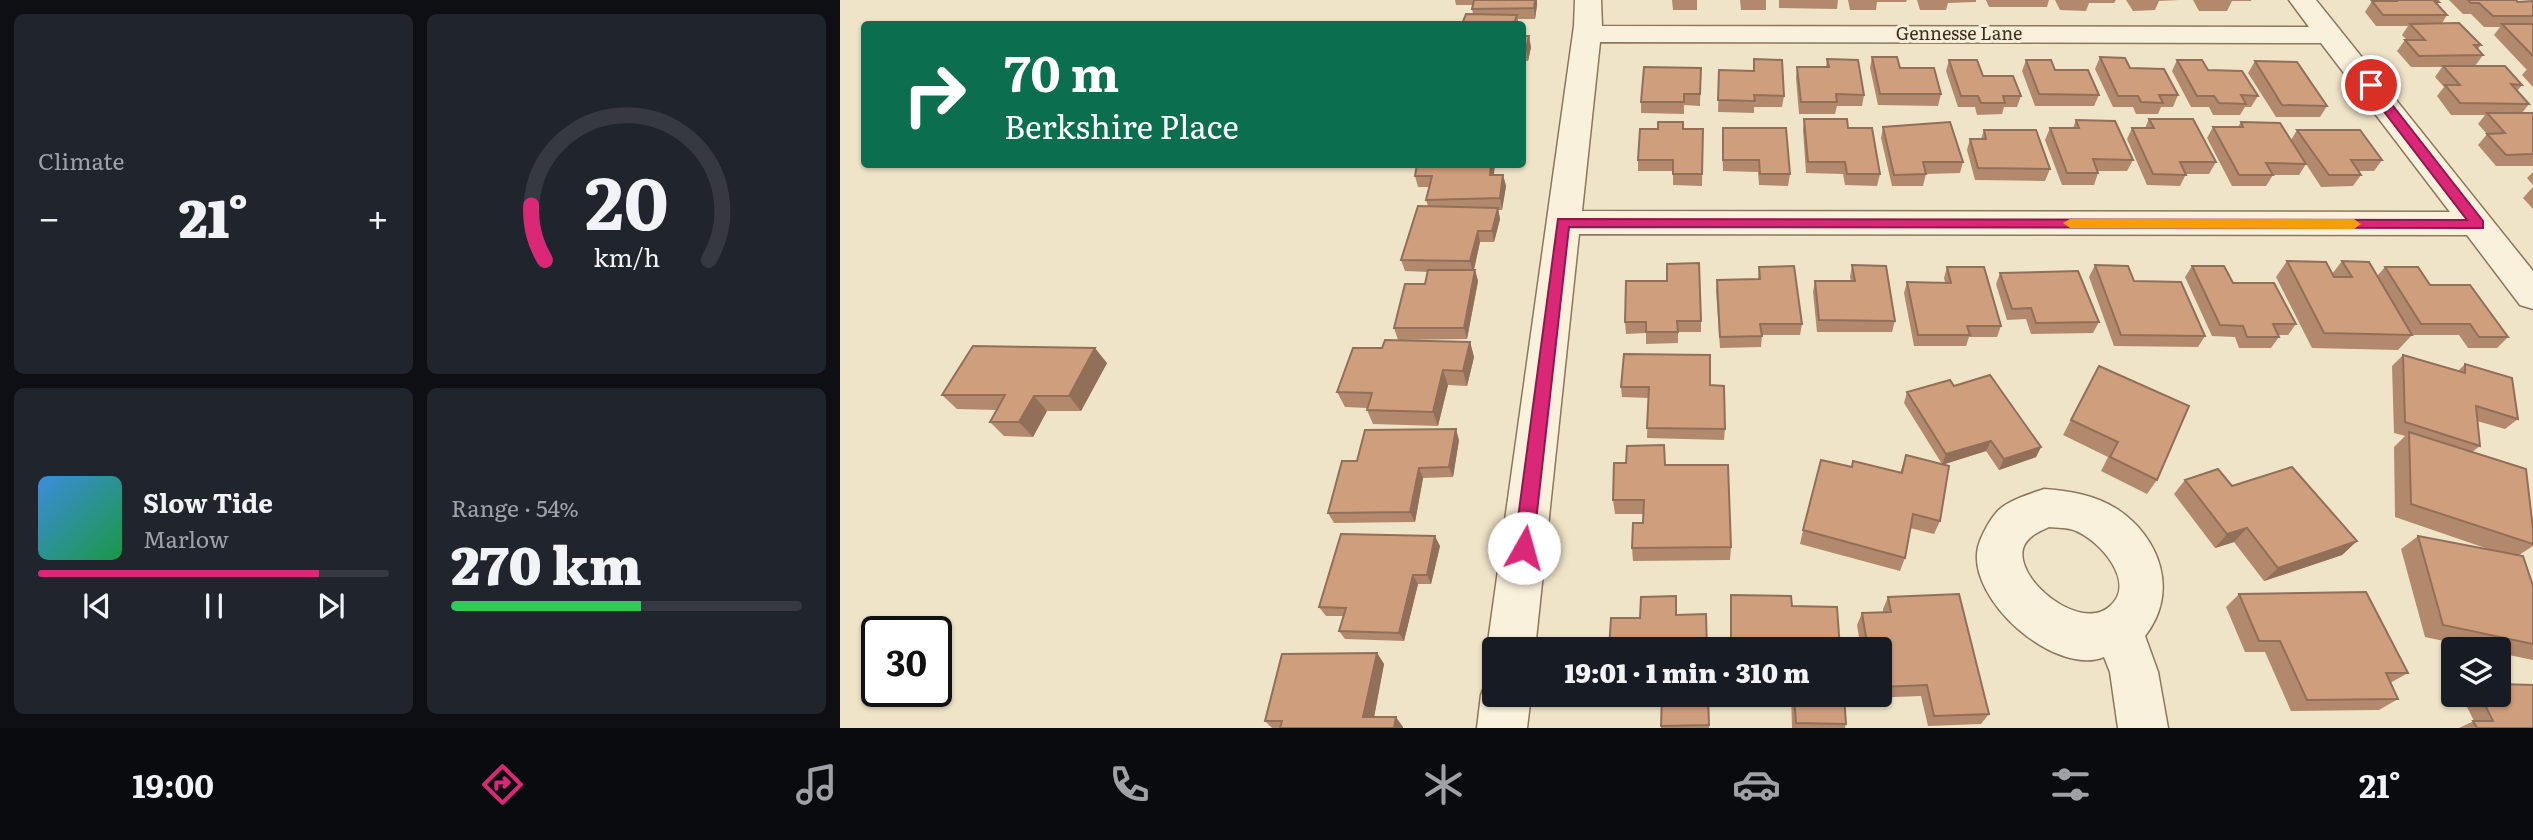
<!DOCTYPE html>
<meta charset="utf-8">
<style>
:root{--surface:#171b24;--page:#20242c;--text:#f1f3f6;--muted:#9ea1a6;--line:#363941;--accent:#db2777}
body{margin:0;font-family:Literata,serif;background:var(--page);color:var(--text);height:100vh;display:flex;flex-direction:column;font-size:26px;white-space:nowrap}
*{box-sizing:border-box;margin:0}
p{font-size:23px;color:var(--muted)}
.icon{flex:none;width:38px;height:38px;fill:none;stroke:currentColor;stroke-width:2;stroke-linecap:round;stroke-linejoin:round}
.map{position:relative;flex:1;overflow:hidden}
.panel{display:flex;flex-direction:column;gap:14px;padding:14px;background:#0d0f14;width:840px}
.panel>*{flex:none}
.hud{position:absolute;left:21px;top:21px;width:665px;height:147px;border-radius:7px;box-shadow:0 2px 5px #0004;background:#0b6e4f;color:#fff;overflow:hidden}
.buttons{position:absolute;left:1601px;top:637px;display:grid;gap:14px}
.buttons a{display:grid;place-items:center;width:70px;height:70px;border-radius:7px;background:var(--surface);box-shadow:0 2px 5px #0004;font-size:35px}
.speed{position:absolute;left:21px;top:616px;display:flex;gap:14px;font-size:35px;font-weight:700;text-align:center}
.speed>*{display:grid;place-content:center;width:91px;height:91px;border-radius:50%;background:var(--surface);box-shadow:0 2px 5px #0004;line-height:1}
.speed .limit{border:4px solid #111;border-radius:10px;background:#fff;color:#111}
.pin{position:absolute;display:grid;place-items:center;width:60px;height:60px;color:#fff;margin:-30px;border:4px solid #fff;border-radius:50%;box-shadow:0 2px 7px #0007}
.me{position:absolute;width:77px;margin:-38px;rotate:7deg;stroke-linejoin:round;filter:drop-shadow(0 0 5px #0008)}
.turn{display:flex;align-items:center;gap:24px;height:147px;padding:0 28px;font-size:32px}
.turn .icon{width:91px;height:91px;stroke-width:2.5}
.turn b{display:block;font-size:49px;line-height:60px}
.big{font-size:52px;font-weight:800;line-height:1.1}
.panel .widget{flex:1;display:flex;flex-direction:column;justify-content:center;gap:10px;min-width:0;padding:0 24px;border-radius:10px;background:var(--page)}
.panel .dial{align-items:center;gap:0}
.dial svg{height:182px;overflow:visible;fill:none;stroke:var(--line);stroke-width:7;stroke-linecap:round;text-anchor:middle}
.dial text{fill:var(--text);stroke:none}
.song{display:flex;align-items:center;gap:21px}
.cover{width:84px;height:84px;border-radius:10px;background:linear-gradient(135deg,hsl(210 70% 55%),hsl(140 70% 35%))}
.played{height:7px;border-radius:4px;background:linear-gradient(90deg,var(--accent) 80%,var(--line) 80%)}
.keys{display:flex;justify-content:space-around;direction:ltr}
.heat{display:flex;justify-content:space-between;align-items:center;font-size:38px;direction:ltr}
.charge{height:10px;border-radius:5px;background:linear-gradient(90deg,#34c759 54%,var(--line) 0)}
.panel .tiles{flex:1;display:grid;gap:14px;grid-template-columns:repeat(2,1fr)}
.trip{position:absolute;left:642px;top:637px;width:410px;height:70px;border-radius:7px;background:var(--surface);box-shadow:0 2px 5px #0004;font-weight:800;line-height:70px;text-align:center}
.tabs{display:flex;height:112px;justify-content:space-around;align-items:center;background:#090b0e;color:var(--muted)}
.tabs .icon{width:49px;height:49px}
.tabs .active{color:var(--accent)}
.tabs b{font-size:32px;color:var(--text)}
main{display:flex;flex:1;min-height:0}
.map>svg:first-child{display:block}
.lines{fill:none;stroke-linecap:round;stroke-linejoin:round}
.street-casing{stroke:#8d765c;stroke-width:3}
.street{fill:#faf1dc;fill-rule:evenodd}
.wall{fill:#b2896c}
.shaded-wall{fill:#916f58}
.building{fill:#cf9f7d;stroke:#916f58;stroke-width:2}
.route{fill:#db2777;stroke:#8e194d;stroke-width:2}
.slow{fill:#f59e0b}
.labels{text-anchor:middle;stroke-width:6;stroke-linejoin:round;paint-order:stroke}
.far-street-label{font-size:18px;fill:#3d2e20;stroke:#f7eed8}
</style>
<main>
<section class="panel">
<div class="tiles">
<div class="widget"><p>Climate</p>
<div class="heat"><a>−</a><b class="big">21°</b><a>+</a></div>
</div>
<div class="widget dial"><svg viewBox="0 0 100 80">
<path d="M14 69A42 42 0 1 1 86 69"/>
<path d="M14 69A42 42 0 0 1 8 45" stroke="#db2777"/>
<text x="50" y="56" font-size="32" font-weight="700">20</text>
<text x="50" y="72" font-size="11">km/h</text>
</svg></div>
<div class="widget">
<div class="song"><i class="cover"></i><div><b>Slow Tide</b><p>Marlow</p></div></div>
<div class="played"></div>
<div class="keys"><svg class="icon" aria-label="previous" viewBox="0 0 24 24"><path d="M18 5L8 12l10 7zM5 5v14"/></svg><svg class="icon" aria-label="pause" viewBox="0 0 24 24"><path d="M8 5v14M16 5v14"/></svg><svg class="icon" aria-label="next" viewBox="0 0 24 24"><path d="M6 5l10 7-10 7zM19 5v14"/></svg></div>
</div>
<div class="widget"><p>Range · 54%</p><b class="big">270 km</b><div class="charge"></div></div>
</div>
</section>
<div class="map">
<svg width="1693" height="728" viewBox="0 0 1693 728">
<rect width="100%" height="100%" fill="#f0e4c8"/>
<g class="lines">
<g class="street-casing">
<path id="street" d="M735 0H761L762 26 1469 27 1449 0H1476L1693 271V309L1680 305 1627 235 739 234 695 649H654V666L647 649 734 26ZM760 42 1481 43 1610 212 742 211Z
M1204 489C1230 491 1255 495 1277 509 1321 538 1339 593 1305 636L1318 672 1328 728H1278L1270 672 1264 657C1215 677 1126 599 1138 547 1141 536 1149 521 1156 513 1165 501 1190 494 1204 489ZM1209 527C1217 528 1227 527 1236 531 1260 541 1298 583 1269 607 1235 635 1158 565 1190 538 1195 533 1203 530 1209 527Z
M654 675V695H691L687 728H637L641 695 648 677Z"/>
</g>
<use href="#street" class="street"/>
</g>
<path class="wall" d="M615 0H697V5L695 19H678V24H622L633 14 632 9 633 5H616Z
M805 0H857V10H833L832 0Z
M872 0H926V10H901L900 0Z
M939 0H998L997 9 939 8Z
M1008 0H1067L1066 2H1037L1036 10H1010Z
M1077 0H1136V2L1108 3 1106 10H1080Z
M1146 0H1209L1207 7H1149Z
M1215 0H1276L1274 3H1249L1246 11 1220 10Z
M1286 0H1339L1319 1 1315 10 1293 11Z
M1353 0H1411V1H1392L1387 11H1359Z
M1540 0H1597L1599 2 1597 5 1607 15 1602 23 1641 45 1638 49 1643 55 1635 66 1682 85 1677 91 1689 104 1682 113H1693V166H1656L1638 145 1647 134 1638 124 1645 115H1611L1597 96 1604 87 1595 77 1602 67H1571L1557 51 1565 40H1567L1562 35 1568 26H1536L1525 12 1532 1H1541Z
M1609 0H1676L1678 2 1693 1V87L1682 75 1687 69H1686L1654 35 1660 27H1644L1631 14H1623Z
M682 36 691 47 688 61H682Z
M1032 57 1060 68 1101 94 1098 106 1038 105 1030 68Z
M1260 57 1290 68 1338 95 1333 107H1321L1318 114H1296L1293 107H1273L1255 69Z
M914 59 944 96 942 107H914V113L878 112 879 70 914 71Z
M987 59 1024 95 1022 106H997L995 114H959L956 78 957 67H986Z
M1109 60 1181 96 1177 107H1164L1162 114 1137 115 1135 107H1118L1106 71Z
M1186 60 1215 70 1259 95 1254 106H1195L1182 71Z
M1337 60 1368 70 1418 96 1411 107H1405L1400 115H1373L1369 107H1351L1332 71Z
M1415 61 1487 106 1480 117H1436L1408 73Z
M861 68 860 106 844 105V114L801 113V102Z
M964 119 1008 128 1040 174 1037 186 1005 185 1003 174 966 173 963 130Z
M1309 119 1376 162 1369 174H1346L1340 186 1307 185 1287 139 1292 128H1305Z
M1236 120 1293 160 1287 171H1257L1258 173 1254 185H1222L1205 140 1210 128H1233Z
M1401 122 1451 140 1457 130 1542 160 1534 171H1519L1521 175 1513 186 1481 187 1466 164 1459 175H1433L1426 186H1392L1367 138 1373 127H1398Z
M1043 127 1123 162 1120 173 1086 174 1083 186H1052L1041 138Z
M843 129H863L862 186 833 185V171H798V160Z
M1144 130 1210 169 1205 181 1135 180 1127 150 1130 139H1141Z
M882 139 950 174 948 186 919 185 918 172 883 171Z
M577 164H655L654 175H663L666 186 662 210H658L660 219 654 242H640L634 270H635L638 281 627 339 558 340 554 328 585 284 588 272 565 271 561 260 588 206 586 200 589 187H578L575 176Z
M1693 172V185L1687 178Z
M1693 187V209L1683 198Z
M1447 261 1492 274 1502 261 1537 276 1545 267 1590 285 1668 337 1657 348H1628L1619 335H1572L1558 350 1472 348 1436 277Z
M1012 265 1055 321 1052 332H977L973 292 975 281H1011L1010 277Z
M1255 265 1294 281 1365 336 1358 347 1274 346 1249 277Z
M1352 266 1393 283 1456 324 1448 335H1438L1439 337 1431 348H1399L1395 337 1372 336 1345 277Z
M919 267 962 324 960 335H922L921 347 880 348 876 291 877 280 918 279Z
M1107 267 1161 326 1157 337H1129L1126 346H1074L1064 293 1067 282H1105L1104 278Z
M1160 273 1259 322 1253 333 1191 334 1186 319 1167 320 1156 284Z
M861 321V332H838V343L806 344V333L786 334 785 322Z
M630 342 634 357 627 386 608 385 598 426 533 424 527 410V408L505 407 497 392 542 348Z
M1563 355 1618 371 1625 364 1678 419 1665 429 1637 421 1640 446 1632 452 1693 529V546L1679 555 1693 586V660L1659 653V649H1641L1585 637 1561 549 1578 536 1651 550 1555 517 1554 447 1565 436 1554 433 1552 366Z
M267 363 241 411H207L193 437 164 436 150 422 157 410 117 409 102 395Z
M1251 381 1317 480 1307 494 1261 471 1268 457 1223 435Z
M870 385 885 429 884 440 807 438 808 398 782 397 781 387Z
M1114 386 1201 447 1196 457 1159 470 1146 451 1104 464 1100 521 1094 534 1070 528 1065 558 1060 571 960 544 963 530 1012 467 1060 473 1066 455 1102 464 1064 403 1067 392Z
M619 440 613 477 583 478 575 522 494 523 488 513 517 461Z
M825 465 891 547 890 560 793 561 792 548 803 523 804 514H775L773 500Z
M1345 480 1392 486 1517 541 1502 555 1424 581 1394 542 1375 548 1334 494Z
M600 546 591 584H578L564 641 505 639 499 631 503 616H486L479 607Z
M1399 594 1568 673 1550 683 1558 699 1539 710 1451 711 1425 652H1405L1386 607Z
M891 595 952 606 1000 649H890Z
M1048 597 1149 714 1141 724 1088 726 1081 696 1029 698V695H1040V649H1021L1017 625 1022 613 1043 612V609Z
M537 653 544 664 534 717 563 727V728H432L425 721Z
M768 695H868L869 728H821V698L769 699Z
M951 695H1004L1006 724 1005 728H952Z
M1621 695H1659L1693 728H1619L1634 721Z"/>
<path class="shaded-wall" d="M695 0H697V5L695 19 694 8Z
M689 36 691 47 688 61 686 50Z
M684 77 686 88 682 102V83Z
M651 164H655L652 186 650 175Z
M663 175 666 186 662 210 660 198Z
M658 208 660 219 654 242 652 231Z
M638 231 640 242 633 273 630 261Z
M635 270 638 281 627 339 624 328Z
M630 342 634 357 627 386 623 371Z
M255 348 267 363 241 411 229 396Z
M603 370 608 385 598 426 593 412Z
M194 396 207 411 193 437 179 422Z
M616 429 619 440 613 477 609 467Z
M1151 441 1146 451 1102 465 1106 454Z
M1201 447 1196 457 1159 470 1164 459Z
M579 468 583 478 575 522 570 512Z
M1407 528 1394 542 1375 548 1387 534Z
M595 536 600 546 591 584 587 575Z
M1517 541 1502 555 1424 581 1438 568Z
M573 575 578 584 564 641 559 633Z
M537 653 544 664 532 728 523 717Z
M556 717 563 727V728H554Z"/>
<path class="building" d="M634 0H695L694 8 632 9Z
M1556 0H1597L1599 2H1595L1607 15H1543L1532 1H1558Z
M1628 0H1676L1678 2 1693 1V16H1653L1639 3H1631Z
M626 14 677 15 674 24H622Z
M1619 23 1641 45H1634L1643 55 1579 56 1565 40H1585L1570 24Z
M1662 24H1693V56Z
M682 36H689L686 50H682Z
M1032 57H1057L1060 68H1094L1101 94H1040Z
M1260 57 1285 58 1290 68 1324 69 1338 95H1319L1323 103 1301 102 1298 96H1278Z
M914 59 942 60 944 96 914 95 915 101 878 100 879 70 914 71Z
M987 59 1018 60 1024 95 996 94 997 102H961L957 67H989Z
M1109 60H1137L1143 76H1173L1181 96H1163L1165 103H1141L1138 96H1121Z
M1186 60H1211L1215 70H1248L1259 95 1199 94Z
M1337 60H1362L1368 70 1402 71 1418 96 1401 95 1406 104 1379 103 1374 96H1357Z
M1415 61 1457 62 1487 106 1442 105Z
M1603 66H1665L1682 85 1671 84 1689 104 1620 103 1605 85H1620Z
M804 67 861 68 860 94H844V102H801Z
M1647 113H1693V154L1666 155 1647 134 1665 133Z
M964 119H1007L1008 128H1032L1040 174H1007L1005 162H968Z
M1309 119H1353L1376 162H1340L1346 175 1313 174 1292 128H1314Z
M1236 120 1275 121 1293 160 1253 159 1258 173H1227L1210 128H1239Z
M818 122H843V129H863L862 174H833V160H798L800 129H818Z
M1110 122 1123 162H1083L1086 174 1054 175 1043 127Z
M1401 122 1440 123 1466 164 1426 163 1433 175H1399L1373 127H1403Z
M883 128H946L950 174H920L919 160H883Z
M1144 130H1196L1210 169 1138 168 1130 139H1146Z
M1457 130H1520L1542 160H1511L1521 175H1489Z
M577 164H651L650 175H663L660 198 586 200 592 176H575Z
M578 206 658 208 652 231H638L630 261 561 260Z
M1447 261 1486 262 1494 277H1512L1502 261 1529 262 1572 335 1484 333Z
M859 263 861 321H837L838 332H806V322H785L786 281H827V264Z
M1012 265 1046 266 1055 321 979 320 975 281H1015Z
M1255 265 1288 266 1294 281 1341 282 1365 336 1281 335Z
M954 266 962 324H920L922 336 880 337 877 280 920 279 919 267Z
M1352 266H1384L1393 283H1434L1456 324H1433L1439 337H1407L1403 326 1380 325Z
M1107 267H1144L1161 326H1127L1130 335H1078L1067 282 1111 283Z
M1545 267H1578L1590 285H1630L1668 337H1639L1630 324H1581Z
M588 270H635L624 328H554L565 284H585Z
M1238 271 1259 322 1196 323 1191 308 1172 309 1160 273Z
M545 340 630 342 623 371 603 370 593 412 527 410 532 393 497 392 513 348H542Z
M133 346 255 348 229 396H194L179 422H150L165 395H102Z
M784 354 870 355V385L884 386 885 429 807 428 809 387H781Z
M1563 355 1625 373V364L1672 378 1678 419 1636 406 1640 446 1565 422Z
M1259 366 1349 406 1317 480 1270 457 1278 442 1231 420Z
M1150 375 1201 447 1164 459 1151 441 1106 454 1067 392 1110 380 1114 386Z
M616 429 609 467 579 468 570 512 488 513 502 461H517L525 430Z
M1569 432 1686 469 1693 529V544L1571 504Z
M824 445 825 465H888L891 547 792 548 793 523H803L804 500H773L774 463H786L787 446Z
M1066 455 1109 466 1100 521 1073 514 1065 558 963 530 981 460 1012 467 1013 461 1062 473Z
M1452 467 1517 541 1438 568 1407 528 1387 534 1345 480 1378 469 1392 486Z
M501 534 595 536 587 575H573L559 633 499 631 506 608 479 607Z
M1578 536 1683 556 1693 586V644L1603 625Z
M1526 592 1568 673H1546L1558 699 1467 700 1440 641H1419L1399 594Z
M1119 594 1149 714 1094 716 1087 685 1040 687V649H1028L1022 613 1051 612 1048 597Z
M891 595 951 596 952 606 997 607 1000 649H891Z
M836 596V615L866 614 867 649H769L771 618H800L801 597Z
M537 653 523 717H556L554 728H440L442 721H425L442 654Z
M1659 684 1693 685V728H1637L1633 721H1653L1640 695H1659Z
M822 695H868L869 725 821 726Z
M954 695H1004L1006 724 956 723Z"/>
<path class="route" d="M1531 82 1535 83 1643 221V228L729 227 693 548 690 554 684 556 677 554 674 548 718 219 1627 220 1526 88 1525 85Z"/>
<path class="slow" d="M1230 219H1514L1521 224 1514 229 1230 228 1223 223Z"/>
<g class="labels">
<g class="far-street-label">
<text x="1119" y="40">Gennesse Lane</text>
</g>
</g>
</svg>
<div class="buttons">
<a><svg class="icon" aria-label="layers" viewBox="0 0 24 24"><path d="M12 4l9 5-9 5-9-5zM3 14l9 5 9-5"/></svg></a>
</div>
<div class="speed"><div class="limit">30</div></div>
<div class="pin" style="left:1531px;top:85px;background:#d93025"><svg class="icon" aria-label="arrive" viewBox="0 0 24 24"><path d="M6 21V4h12l-3 4 3 4H6"/></svg></div>
<svg class="me" style="left:684px;top:548px" viewBox="-20 -20 40 40"><circle r="19" fill="#fff"/><path d="M0-13L10 11 0 6-10 11z" fill="#db2777"/></svg>
<div class="trip">19:01 · 1 min · 310 m</div>
<div class="hud">
<div class="turn"><svg class="icon" aria-label="right" viewBox="0 0 24 24"><path d="M7 20v-9h11M14 6l5 5-5 5"/></svg><div><b>70 m</b>Berkshire Place</div></div>
</div>
</div>
</main>
<nav class="tabs">
<b>19:00</b>
<svg class="icon active" aria-label="directions" viewBox="0 0 24 24"><path d="M12 3l9 9-9 9-9-9zM9 14v-3h6M13 9l2 2-2 2"/></svg>
<svg class="icon" aria-label="music" viewBox="0 0 24 24"><path d="M9 18V5l10-2v13"/><circle cx="6" cy="18" r="3"/><circle cx="16" cy="16" r="3"/></svg>
<svg class="icon" aria-label="phone" viewBox="0 0 24 24"><path d="M5 4h4l2 5-3 2q2 4 5 5l2-3 5 2v4C11 20 4 13 5 4z"/></svg>
<svg class="icon" aria-label="climate" viewBox="0 0 24 24"><path d="M12 3v18M4 7l16 10M4 17L20 7"/></svg>
<svg class="icon" aria-label="car" viewBox="0 0 24 24"><path d="M5 17H2v-5l4-1 3-4h7l3 4 3 1v5h-3M9 17h6M6 11h13"/><circle cx="7" cy="17" r="2"/><circle cx="17" cy="17" r="2"/></svg>
<svg class="icon" aria-label="filters" viewBox="0 0 24 24"><path d="M4 7h16M4 17h16"/><circle cx="9" cy="7" r="2"/><circle cx="15" cy="17" r="2"/></svg>
<b>21°</b>
</nav>
